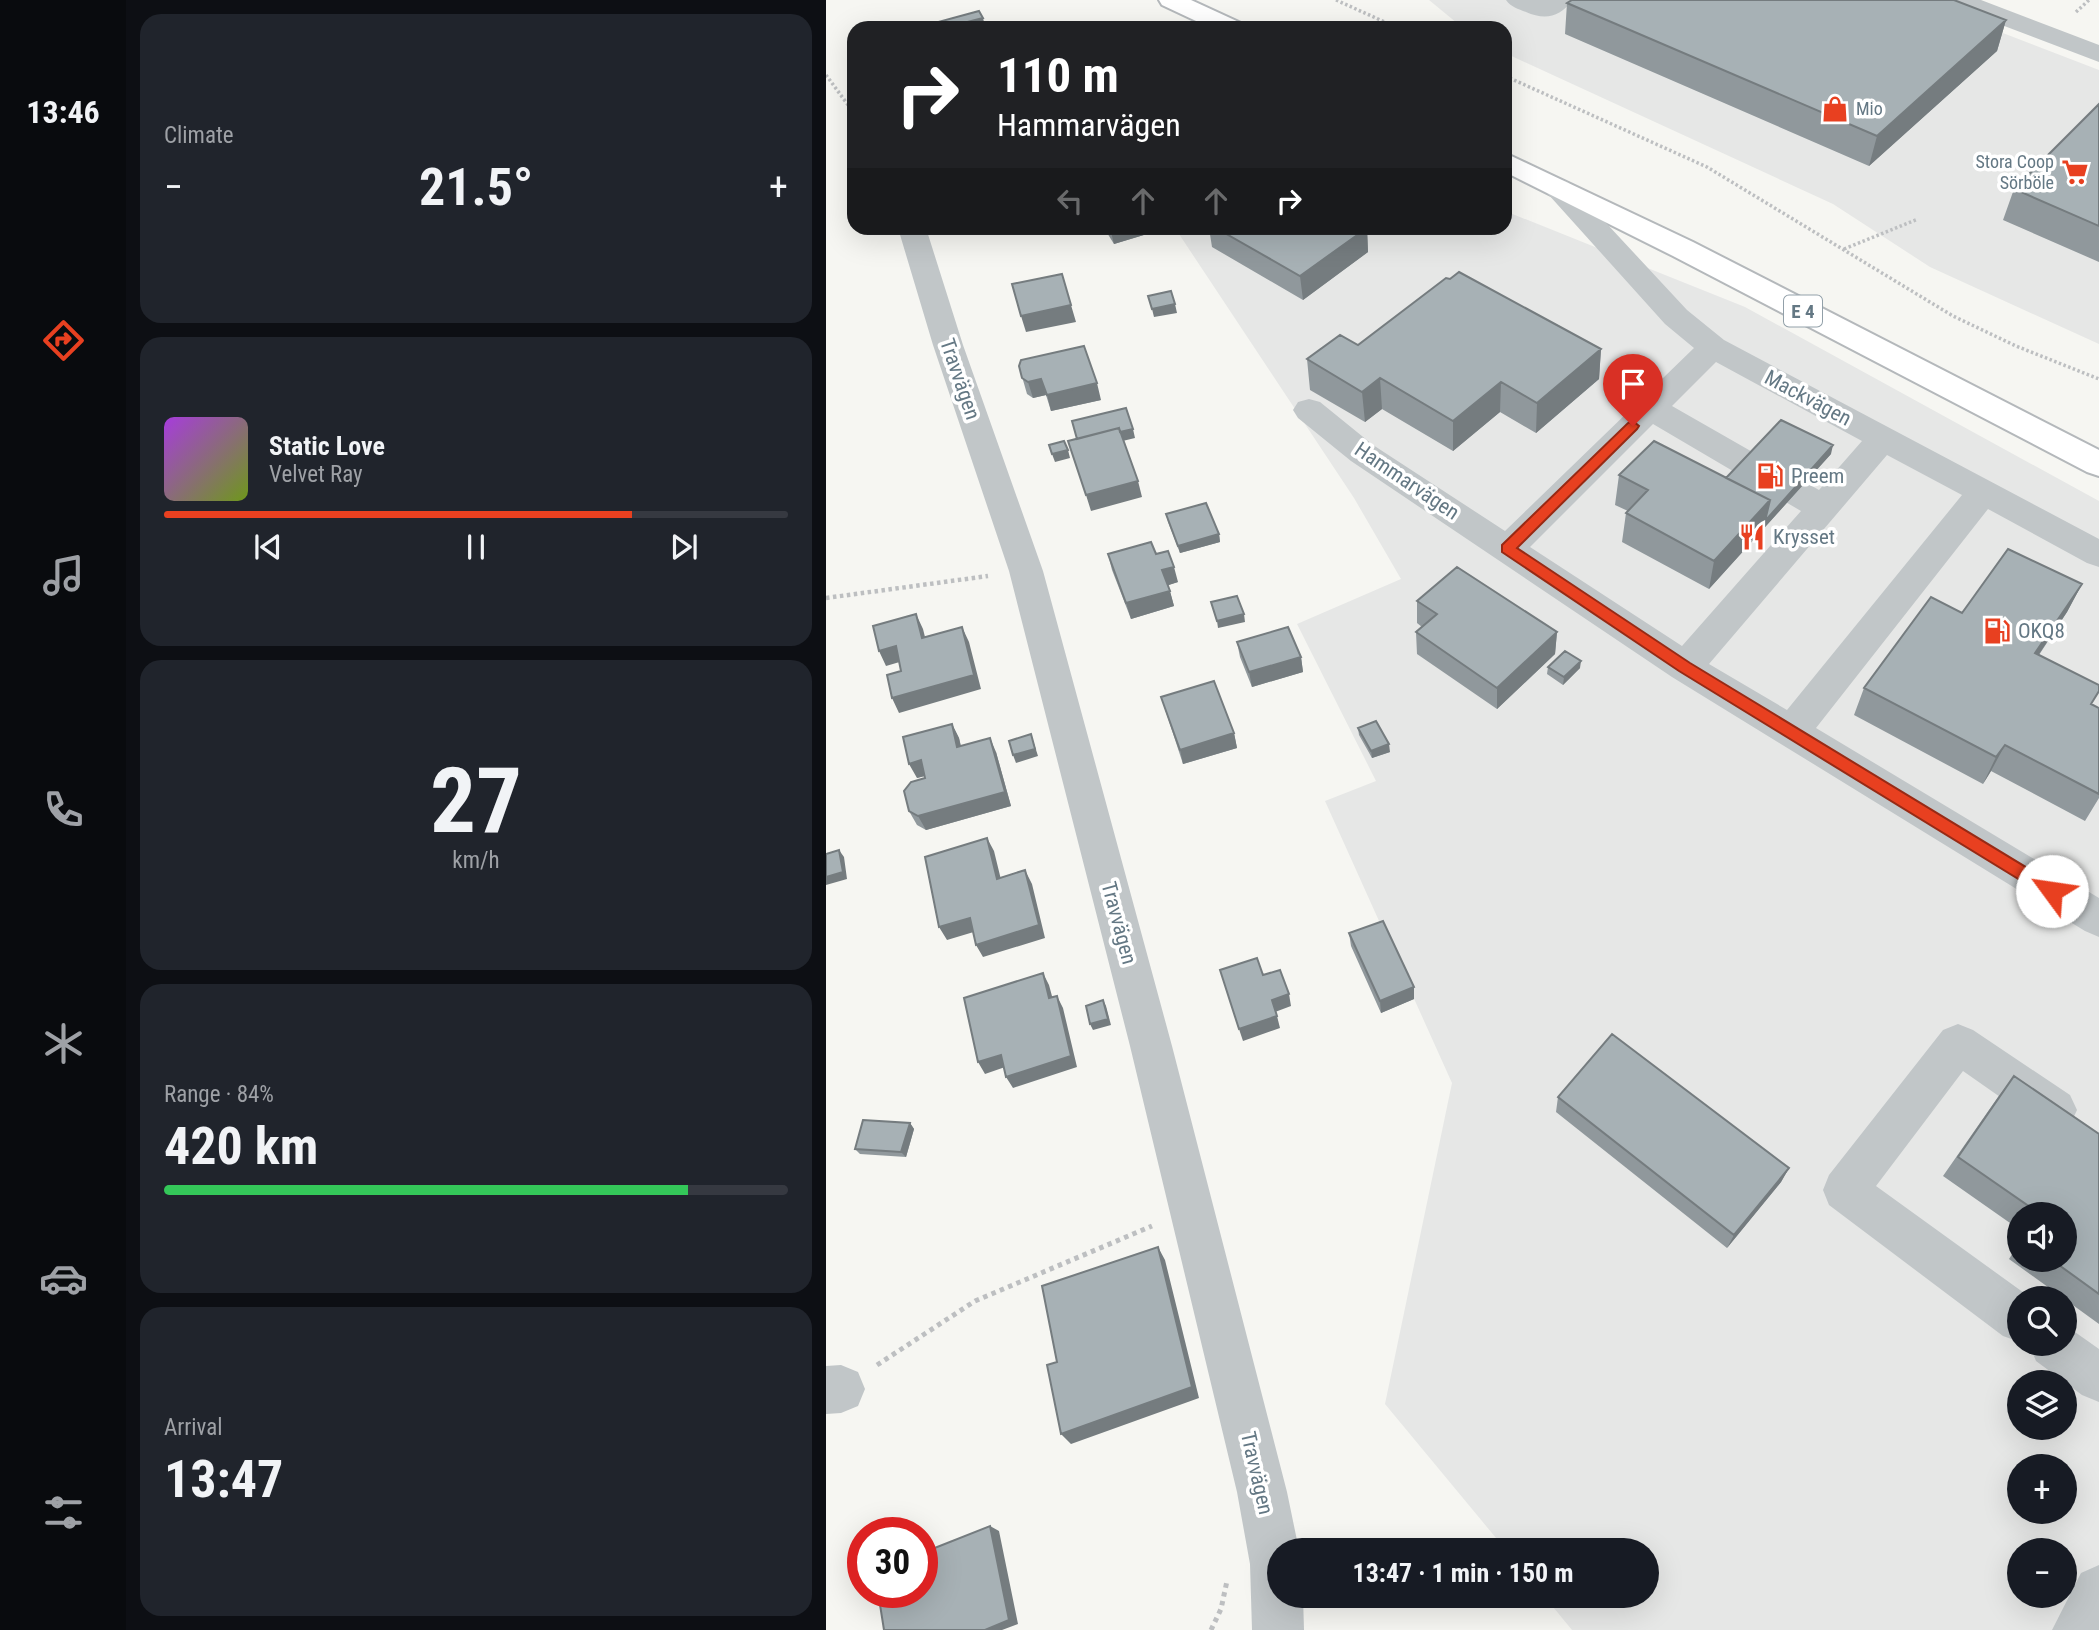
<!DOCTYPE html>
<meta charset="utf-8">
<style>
:root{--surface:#171b24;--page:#20242c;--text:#f1f3f6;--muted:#9ea1a6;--line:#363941;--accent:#e84020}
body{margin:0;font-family:"Roboto Condensed",sans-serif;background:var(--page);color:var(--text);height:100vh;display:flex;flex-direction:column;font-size:26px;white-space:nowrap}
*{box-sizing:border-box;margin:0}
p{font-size:23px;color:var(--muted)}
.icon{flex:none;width:38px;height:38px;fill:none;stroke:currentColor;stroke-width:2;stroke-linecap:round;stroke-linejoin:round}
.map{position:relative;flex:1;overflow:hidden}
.sheet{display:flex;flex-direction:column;gap:14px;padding:14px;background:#0d0f14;width:700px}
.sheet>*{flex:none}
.top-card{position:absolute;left:21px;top:21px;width:665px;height:214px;border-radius:21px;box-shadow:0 7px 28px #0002;background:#202124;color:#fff;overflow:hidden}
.buttons{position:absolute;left:1181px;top:1202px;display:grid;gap:14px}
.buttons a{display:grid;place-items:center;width:70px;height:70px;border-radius:50%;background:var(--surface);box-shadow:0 7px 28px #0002;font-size:35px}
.speed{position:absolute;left:21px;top:1517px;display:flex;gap:14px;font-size:35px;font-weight:700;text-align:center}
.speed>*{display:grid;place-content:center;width:91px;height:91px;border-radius:50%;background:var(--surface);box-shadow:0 7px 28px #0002;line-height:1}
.speed .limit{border:10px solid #d22;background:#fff;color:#111}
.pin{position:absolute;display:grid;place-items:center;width:60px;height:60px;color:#fff;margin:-72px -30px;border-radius:50% 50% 50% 0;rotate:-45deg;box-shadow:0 0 7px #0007}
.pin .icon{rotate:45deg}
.me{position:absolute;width:77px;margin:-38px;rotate:301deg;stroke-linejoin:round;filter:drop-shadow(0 0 5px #0008)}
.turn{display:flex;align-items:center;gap:24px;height:147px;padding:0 35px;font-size:32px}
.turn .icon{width:91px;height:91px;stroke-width:2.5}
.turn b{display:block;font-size:49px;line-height:60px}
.lanes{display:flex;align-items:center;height:66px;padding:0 35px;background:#0003;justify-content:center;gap:35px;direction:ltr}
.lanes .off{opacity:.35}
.big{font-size:52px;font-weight:700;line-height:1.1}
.sheet .widget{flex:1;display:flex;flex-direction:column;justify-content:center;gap:10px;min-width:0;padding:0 24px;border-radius:21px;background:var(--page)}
.sheet .dial{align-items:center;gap:0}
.dial b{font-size:91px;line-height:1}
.song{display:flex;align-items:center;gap:21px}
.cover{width:84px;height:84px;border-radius:10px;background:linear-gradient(135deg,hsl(280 70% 55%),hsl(80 70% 35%))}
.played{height:7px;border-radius:4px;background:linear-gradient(90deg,var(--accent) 75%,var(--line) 75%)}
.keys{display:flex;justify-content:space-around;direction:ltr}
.heat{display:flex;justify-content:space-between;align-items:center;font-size:38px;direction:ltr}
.charge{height:10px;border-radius:5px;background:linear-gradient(90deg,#34c759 84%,var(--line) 0)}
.trip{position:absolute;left:441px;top:1538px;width:392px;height:70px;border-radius:35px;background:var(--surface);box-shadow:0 7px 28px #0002;font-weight:700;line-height:70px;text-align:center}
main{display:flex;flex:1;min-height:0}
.dock{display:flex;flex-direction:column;width:126px;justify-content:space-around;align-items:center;background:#090b0e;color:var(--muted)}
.dock .icon{width:49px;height:49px}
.dock .active{color:var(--accent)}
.dock b{font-size:32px;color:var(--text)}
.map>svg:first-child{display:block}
.built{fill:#e6e7e6;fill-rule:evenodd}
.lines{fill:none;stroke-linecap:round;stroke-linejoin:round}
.highway-casing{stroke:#b4b8bb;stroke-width:4}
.path-far2{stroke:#bdbfc1;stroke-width:3.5;stroke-dasharray:2.5 2.5;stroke-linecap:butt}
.path-far1{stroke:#bdbfc1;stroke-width:4.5;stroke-dasharray:3.5 3.5;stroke-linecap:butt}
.path{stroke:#bdbfc1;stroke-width:5;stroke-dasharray:4.5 4.5;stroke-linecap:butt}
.minor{fill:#c1c6c8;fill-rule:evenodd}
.highway{fill:#fff;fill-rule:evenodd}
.wall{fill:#90989c}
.shaded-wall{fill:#757c7f}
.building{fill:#a7b1b5;stroke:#757c7f;stroke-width:2}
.route{fill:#e84020;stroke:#972a15;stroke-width:2}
.labels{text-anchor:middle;stroke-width:7;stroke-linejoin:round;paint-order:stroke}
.far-poi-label{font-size:18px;fill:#647884;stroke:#fff;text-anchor:start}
.shield{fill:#fff;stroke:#92a0a9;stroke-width:2}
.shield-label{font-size:19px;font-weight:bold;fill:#647884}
.street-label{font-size:21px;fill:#647884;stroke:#fff}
.poi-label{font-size:21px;fill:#647884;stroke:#fff;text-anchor:start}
</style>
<main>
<nav class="dock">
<b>13:46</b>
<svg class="icon active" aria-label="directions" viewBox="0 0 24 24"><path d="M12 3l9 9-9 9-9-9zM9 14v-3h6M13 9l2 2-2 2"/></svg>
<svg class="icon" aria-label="music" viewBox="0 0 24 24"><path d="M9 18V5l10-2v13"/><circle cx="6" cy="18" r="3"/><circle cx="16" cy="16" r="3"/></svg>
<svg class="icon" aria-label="phone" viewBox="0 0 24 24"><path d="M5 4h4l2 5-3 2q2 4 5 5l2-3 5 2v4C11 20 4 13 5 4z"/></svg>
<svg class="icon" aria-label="climate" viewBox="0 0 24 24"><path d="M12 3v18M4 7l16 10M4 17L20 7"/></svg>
<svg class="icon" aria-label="car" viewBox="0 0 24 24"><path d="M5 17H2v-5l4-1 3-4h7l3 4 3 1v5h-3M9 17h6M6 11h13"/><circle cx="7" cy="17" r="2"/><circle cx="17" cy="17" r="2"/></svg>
<svg class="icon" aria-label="filters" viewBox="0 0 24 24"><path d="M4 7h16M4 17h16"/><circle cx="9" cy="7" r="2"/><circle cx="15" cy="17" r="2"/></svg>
</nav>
<section class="sheet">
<div class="widget"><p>Climate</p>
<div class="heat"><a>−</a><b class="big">21.5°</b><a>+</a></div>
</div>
<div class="widget">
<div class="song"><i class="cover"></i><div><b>Static Love</b><p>Velvet Ray</p></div></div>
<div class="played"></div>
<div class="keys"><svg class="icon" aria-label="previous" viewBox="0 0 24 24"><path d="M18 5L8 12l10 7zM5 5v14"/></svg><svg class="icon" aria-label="pause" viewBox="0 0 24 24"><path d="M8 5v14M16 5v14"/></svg><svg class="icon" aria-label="next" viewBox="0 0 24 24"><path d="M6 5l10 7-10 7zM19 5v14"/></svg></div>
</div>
<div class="widget dial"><b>27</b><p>km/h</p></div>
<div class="widget"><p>Range · 84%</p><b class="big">420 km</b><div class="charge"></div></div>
<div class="widget"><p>Arrival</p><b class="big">13:47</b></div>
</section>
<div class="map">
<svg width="1273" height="1630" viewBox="0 0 1273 1630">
<rect width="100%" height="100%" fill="#f6f6f2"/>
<path class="built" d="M603 0H1091L1273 70V344L1104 267 1007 204 679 53V28H637Z
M679 211 919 307 1273 501V1630H746L718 1596H821V1550H680L559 1404 626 1083 499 801 550 781 471 624 575 579 528 498 349 228H679ZM1194 1214H1239V1260H1194ZM1194 1298H1239V1344H1194ZM1194 1382H1239V1428H1194ZM1194 1466H1239V1512H1194ZM1194 1550H1239V1596H1194Z"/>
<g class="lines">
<g class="highway-casing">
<path id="highway" d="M333 0H365L415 23 419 28H385L336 5Z
M679 153 867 242 1273 450V476L1261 472 847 256 679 172Z"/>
</g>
<path class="path-far2" d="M510 0 572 28
M1250 12 1263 0
M0 75 28 113
M679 76 881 167 1127 316 1190 346 1273 379
M1018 249 1092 219"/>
<path class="path-far1" d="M0 598 162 576"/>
<path class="path" d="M51 1365 149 1301 326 1226
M385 1630 395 1609 401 1581"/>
<path class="minor" d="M680 0H746C734 18 718 20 700 12 692 9 685 7 680 0Z
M1120 0H1155L1273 45V62L1123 5Z
M732 179 742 182 861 310 898 340 1273 539V567L1261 563 1162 509 990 728 1273 898V937L1259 931 846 677 525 461 472 418 467 410 472 402 483 399 494 402 547 445 679 531 868 348 839 324 722 194 718 188 722 182ZM890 362 1036 441 993 490 846 406ZM827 424 975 511 856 646 704 547ZM1061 455 1136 495 961 710 883 664Z
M72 228H100L137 345 217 571 346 1046 461 1492 473 1550H453V1596H477L478 1630H426L424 1564 411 1492 304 1046 183 571 107 345Z
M1132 1024 1147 1030 1244 1095 1251 1110 1244 1125 1229 1131 1214 1125 1137 1071 1050 1186 1205 1298H1194V1342L1177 1336 1003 1205 997 1190 1003 1175 1117 1030Z
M1239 1325 1273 1349V1402L1256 1395 1210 1361 1203 1344H1239Z
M15 1365 32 1372 39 1389 32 1406 15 1413 0 1414V1366Z
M1273 1565V1630H1226L1255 1573Z"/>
<use href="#highway" class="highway"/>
</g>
<path class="wall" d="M741 3 1180 20 1171 51 1043 166 739 34Z
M1273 104V262L1177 220 1188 189Z
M278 228H331V231L288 244Z
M383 228H541L542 252 477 300 386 247Z
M532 345 775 349 773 379 710 433 674 412 627 451 556 409 539 422 484 390 481 359Z
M193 366 275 400 225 411 220 395 207 398 201 394Z
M1005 454 883 589 796 542 800 513 802 511 789 505 793 475 900 478Z
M340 514 393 534 394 542 354 553 342 522Z
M282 554 352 582 342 585 348 606 305 619 286 570Z
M1256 584 1241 612 1213 655 1273 691 1265 704 1273 708V798L1259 821 1165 771 1157 784 1028 715 1038 688 1136 613Z
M591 601 731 632 729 654 671 709 591 654 590 632 596 627 591 623Z
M411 642 475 657 477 672 426 687 414 657Z
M722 667 754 668 737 685 721 674Z
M335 697 408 733 411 748 357 764Z
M126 724 133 738 135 746 170 752 185 806 100 830 91 825 83 811 99 778 98 776 91 778Z
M532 728 564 752 546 758 533 735Z
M523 933 588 987V999L555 1013 525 946Z
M1188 1076 1273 1134V1324L1183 1259 1194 1242V1260H1239V1214H1194V1230L1117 1176 1172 1097Z
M732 1097 963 1168 955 1182 901 1248 730 1112Z
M84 1123 88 1129 80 1157 34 1154 29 1149Z"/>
<path class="shaded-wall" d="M157 18 159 26 153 28H118Z
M1180 20 1171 51 1043 166 1051 136Z
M284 228H331V231L288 244Z
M541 228 542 252 477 300 474 276Z
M349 304 351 313 328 317 326 309Z
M245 305 250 322 200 332 195 316Z
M775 349 773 379 710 433 711 403Z
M554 378 556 409 539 422 536 392Z
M215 379 220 395 207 398 202 382Z
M675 382 674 412 627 451V421Z
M271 383 275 400 225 411 221 395Z
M307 429 309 438 255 451 252 443Z
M1007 445 1005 454 883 589 888 561 944 500Z
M242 450 244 458 229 462 226 454Z
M312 481 316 497 265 511 260 495Z
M393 534 394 542 354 553 352 546Z
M348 567 352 582 340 586 336 570Z
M1256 584 1241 612 1195 681 1209 653Z
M344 591 348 606 305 619 300 603Z
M90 614 97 629 103 653 96 638Z
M418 614 419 622 392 628 391 621Z
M136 627 143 642 155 689 73 713 66 698Z
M731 632 729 654 671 709V688Z
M70 646 77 661 60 666 53 651Z
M475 657 477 672 426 687 423 672Z
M755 661 754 668 737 685 738 677Z
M126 724 133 738 138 762 131 747Z
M408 733 411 748 357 764 354 750Z
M205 734 212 756 190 763 187 755Z
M164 738 170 752 185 806 100 830 92 816Z
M563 744 564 752 546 758 545 751Z
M1179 745 1165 771 1157 784 1170 757Z
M95 760 103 775 91 778 83 764Z
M161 838 168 851 178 892 171 879Z
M13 850 18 857 21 879 0 885V877Z
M199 870 206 884 219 938 157 957 150 945Z
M144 918 151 931 121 940 113 927Z
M217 973 223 985 230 1011 223 998Z
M588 987V999L555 1013 554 1001Z
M463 994 465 1006 449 1012 446 1000Z
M231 996 237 1008 251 1067 187 1088 180 1077Z
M277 1000 280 1006 285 1025 267 1030 264 1024Z
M451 1016 454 1028 417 1041 413 1029Z
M175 1055 182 1066 159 1074 152 1062Z
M84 1123 88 1129 80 1157 75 1152Z
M963 1168 955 1182 901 1248 908 1235Z
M332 1247 339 1260 373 1398 245 1444 235 1434Z
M164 1526 173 1531 192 1624 176 1630H159Z"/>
<path class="building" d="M746 0H1128L1180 20 1051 136 741 3Z
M153 11 157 18 118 28H116L112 22Z
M1273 104V226L1188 189Z
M390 228H541L474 276Z
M633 272 775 349 711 403 675 382 627 421 554 378 536 392 481 359 514 335 532 345 620 278 624 279Z
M236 274 245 305 195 316 186 284Z
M345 291 349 304 326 309 322 296Z
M258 346 271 383 221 395 215 379 202 382 196 378 193 366 195 360Z
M300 408 307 429 294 432 293 428 251 439 246 421Z
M955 420 1007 445 939 521 944 500 900 478Z
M293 428 312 481 260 495 242 441Z
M238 441 242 450 226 454 223 445Z
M828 441 944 500 888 561 800 513 822 490 793 475Z
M380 503 393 534 352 546 340 514Z
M325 542 330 554 342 551 348 567 336 570 344 591 300 603 282 554Z
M1182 549 1256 584 1209 653 1273 685V691L1265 704 1273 708V794L1179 745 1170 757 1038 688 1105 597 1136 613Z
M631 567 731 632 671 688 590 632 611 614 591 601Z
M411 596 418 614 391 621 385 602Z
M90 614 96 638 136 627 148 675 66 698 61 675 75 671 70 646 53 651 47 626Z
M462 627 475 657 423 672 411 642Z
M739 651 755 661 738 677 722 667Z
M388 681 408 733 354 750 335 697Z
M550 721 563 744 545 751 532 728Z
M126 724 131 747 164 738 179 792 92 816 83 811 78 791 85 782 99 778 95 760 83 764 77 737Z
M205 734 209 749 187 755 183 741Z
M161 838 171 879 199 870 213 925 150 945 144 918 113 927 99 857Z
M13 850 17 872 0 877V854Z
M557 921 588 987 554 1001 523 933Z
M431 958 437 975 454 970 463 994 446 1000 451 1016 413 1029 394 970Z
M217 973 223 998 231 996 245 1056 180 1077 175 1055 152 1062 138 998Z
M277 1000 282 1019 264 1024 260 1006Z
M786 1034 963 1168 908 1235 732 1097Z
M1188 1076 1273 1134V1294L1226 1260H1239V1214H1214L1132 1157Z
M37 1120 84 1123 75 1152 29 1149Z
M332 1247 366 1387 235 1434 221 1365 231 1362 216 1286Z
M164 1526 183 1620 159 1630H58L52 1592H96V1553Z"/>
<path class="route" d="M807 421 813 426 811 429 691 548 864 663 1231 886 1234 891 1231 896H1220L853 671 676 552V545L802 423Z"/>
<defs>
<g id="shop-bare" transform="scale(2.1)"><path d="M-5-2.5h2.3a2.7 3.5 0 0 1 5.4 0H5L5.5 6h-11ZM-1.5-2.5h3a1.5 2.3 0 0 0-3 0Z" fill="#e84020" stroke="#fff" stroke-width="2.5" paint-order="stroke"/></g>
<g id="supermarket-bare" transform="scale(2.1)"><path d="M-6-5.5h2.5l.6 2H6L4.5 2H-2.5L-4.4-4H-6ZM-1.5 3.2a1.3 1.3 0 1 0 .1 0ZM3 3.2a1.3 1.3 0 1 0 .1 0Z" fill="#e84020" stroke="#fff" stroke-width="2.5" paint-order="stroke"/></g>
<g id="fuel-bare" transform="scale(2.1)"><path d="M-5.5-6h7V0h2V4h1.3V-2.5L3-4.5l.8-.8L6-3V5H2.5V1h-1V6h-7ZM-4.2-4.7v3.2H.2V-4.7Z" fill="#e84020" stroke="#fff" stroke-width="2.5" paint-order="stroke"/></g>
<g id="restaurant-bare" transform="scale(2.1)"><path d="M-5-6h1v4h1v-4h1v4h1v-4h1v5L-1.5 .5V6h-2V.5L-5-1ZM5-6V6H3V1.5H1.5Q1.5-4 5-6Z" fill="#e84020" stroke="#fff" stroke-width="2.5" paint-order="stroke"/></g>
</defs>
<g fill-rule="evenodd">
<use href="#shop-bare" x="1009" y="109"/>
<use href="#supermarket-bare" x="1249" y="172"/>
<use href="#fuel-bare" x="944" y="476"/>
<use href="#restaurant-bare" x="926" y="537"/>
<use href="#fuel-bare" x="1171" y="631"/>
</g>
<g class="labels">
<g class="far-poi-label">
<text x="1030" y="115">Mio</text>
<text x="1228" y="168" text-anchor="end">Stora Coop<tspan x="1228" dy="21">Sörböle</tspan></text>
</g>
<rect class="shield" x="958" y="295.5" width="38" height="31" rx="5"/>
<g class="shield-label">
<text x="977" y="318">E 4</text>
</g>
<g class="street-label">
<text transform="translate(134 379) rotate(71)" y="7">Travvägen</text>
<text transform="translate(982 398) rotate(28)" y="7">Mackvägen</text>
<text transform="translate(581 481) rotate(34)" y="7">Hammarvägen</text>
<text transform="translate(293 923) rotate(75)" y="7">Travvägen</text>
<text transform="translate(431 1473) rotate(77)" y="7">Travvägen</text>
</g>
<g class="poi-label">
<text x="965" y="483">Preem</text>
<text x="947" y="544">Krysset</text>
<text x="1192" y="638">OKQ8</text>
</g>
</g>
</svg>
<div class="buttons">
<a><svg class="icon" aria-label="sound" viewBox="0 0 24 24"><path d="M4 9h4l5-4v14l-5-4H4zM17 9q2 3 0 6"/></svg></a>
<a><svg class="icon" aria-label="search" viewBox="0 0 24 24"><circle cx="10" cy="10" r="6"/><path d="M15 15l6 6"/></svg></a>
<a><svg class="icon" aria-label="layers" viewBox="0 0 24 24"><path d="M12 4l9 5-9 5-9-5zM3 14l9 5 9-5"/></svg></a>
<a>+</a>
<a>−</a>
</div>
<div class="speed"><div class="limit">30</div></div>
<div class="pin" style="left:807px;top:426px;background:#d93025"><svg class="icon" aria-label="arrive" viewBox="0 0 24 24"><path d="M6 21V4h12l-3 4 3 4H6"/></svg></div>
<svg class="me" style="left:1226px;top:891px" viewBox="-20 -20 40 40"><circle r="19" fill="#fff"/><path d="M0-13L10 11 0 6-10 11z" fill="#e84020"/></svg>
<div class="trip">13:47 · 1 min · 150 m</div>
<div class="top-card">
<div class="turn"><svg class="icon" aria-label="right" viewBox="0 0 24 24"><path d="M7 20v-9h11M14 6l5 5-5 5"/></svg><div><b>110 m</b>Hammarvägen</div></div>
<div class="lanes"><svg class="icon off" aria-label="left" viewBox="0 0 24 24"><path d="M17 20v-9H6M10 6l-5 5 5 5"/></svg><svg class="icon off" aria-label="ahead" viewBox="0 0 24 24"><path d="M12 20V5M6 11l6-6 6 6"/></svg><svg class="icon off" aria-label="ahead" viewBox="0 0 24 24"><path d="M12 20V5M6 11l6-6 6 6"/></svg><svg class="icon" aria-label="right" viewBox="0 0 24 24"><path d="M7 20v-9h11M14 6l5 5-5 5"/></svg></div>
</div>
</div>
</main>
